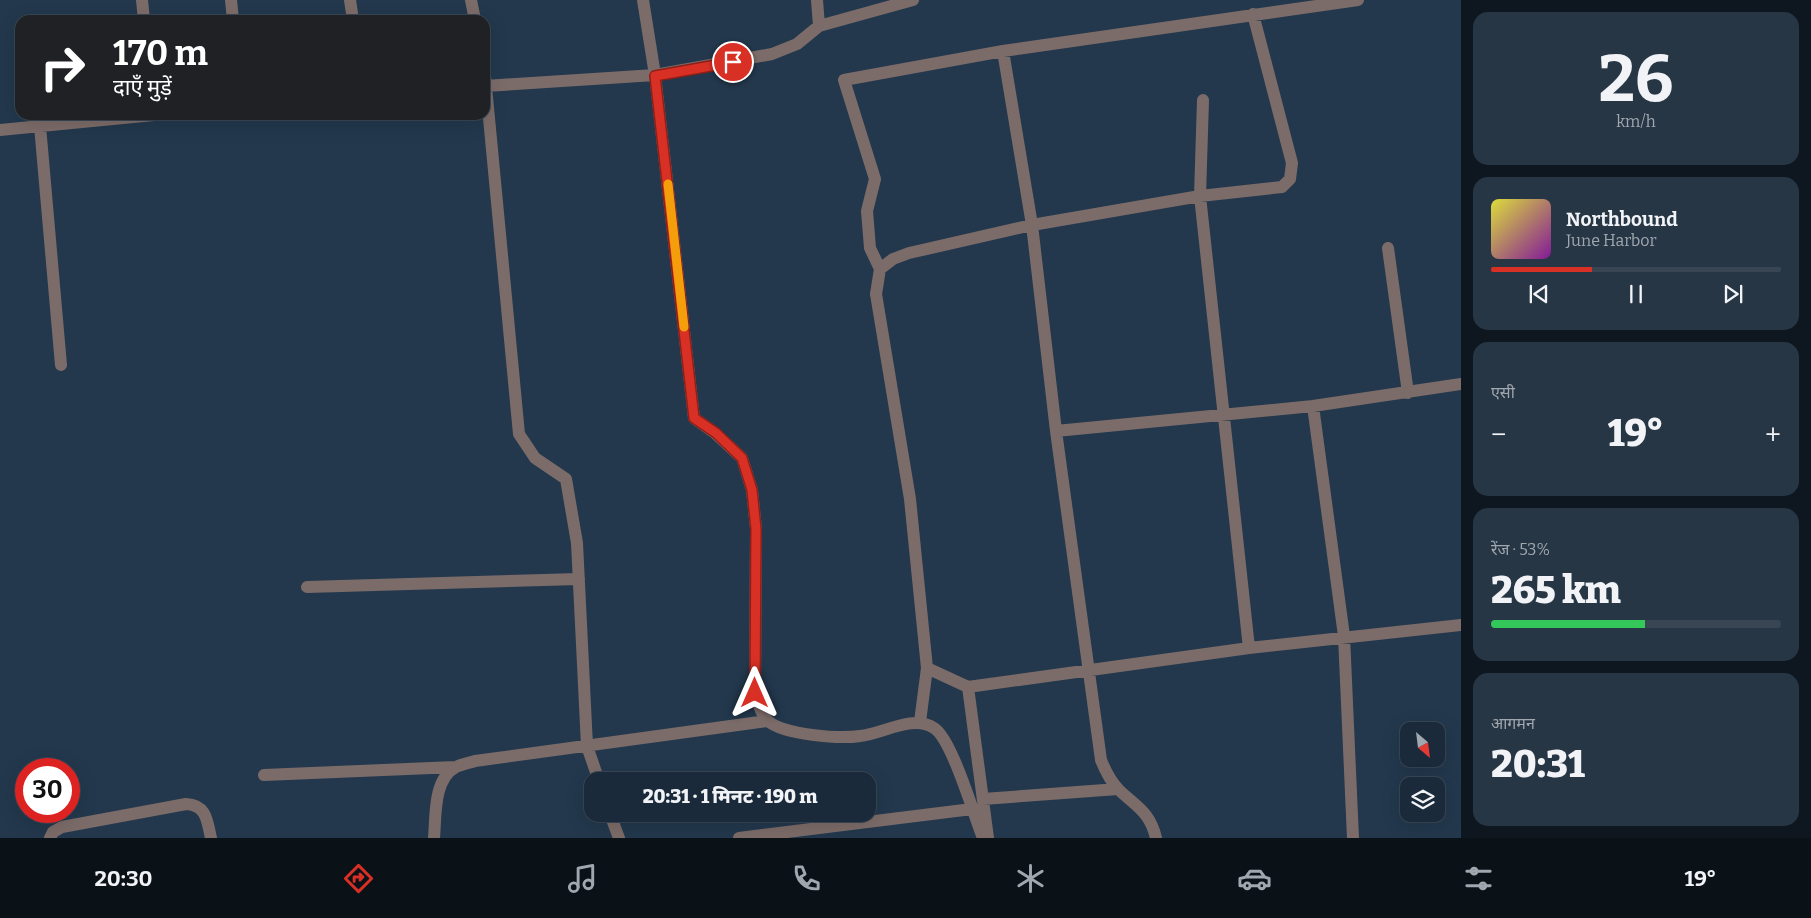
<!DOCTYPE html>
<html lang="hi">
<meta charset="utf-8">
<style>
:root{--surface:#1a2a3a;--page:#273645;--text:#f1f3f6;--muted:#9fa7af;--line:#384654;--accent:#d93025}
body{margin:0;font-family:Bitter,"Noto Sans Devanagari",serif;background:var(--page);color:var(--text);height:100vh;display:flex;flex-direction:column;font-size:19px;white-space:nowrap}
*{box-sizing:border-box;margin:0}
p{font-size:16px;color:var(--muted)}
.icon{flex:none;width:28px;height:28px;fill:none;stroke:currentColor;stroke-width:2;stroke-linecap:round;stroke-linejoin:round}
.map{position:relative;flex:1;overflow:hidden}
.details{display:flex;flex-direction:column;gap:12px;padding:12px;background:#0e1720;width:350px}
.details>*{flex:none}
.guide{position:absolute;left:15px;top:15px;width:475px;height:105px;border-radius:15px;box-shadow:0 5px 20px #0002,0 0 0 1px var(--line);background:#202124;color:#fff;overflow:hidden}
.needle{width:32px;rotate:152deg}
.buttons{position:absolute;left:1400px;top:722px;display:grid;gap:10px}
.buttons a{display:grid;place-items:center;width:45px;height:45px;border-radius:10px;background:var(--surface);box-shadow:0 5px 20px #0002,0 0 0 1px var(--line);font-size:25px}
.speed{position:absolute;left:15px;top:758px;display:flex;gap:10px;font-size:25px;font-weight:700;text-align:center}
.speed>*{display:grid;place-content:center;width:65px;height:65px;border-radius:50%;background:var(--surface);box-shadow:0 5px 20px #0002,0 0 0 1px var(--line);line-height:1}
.speed .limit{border:8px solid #d22;background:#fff;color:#111}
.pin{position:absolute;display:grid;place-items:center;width:42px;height:42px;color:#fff;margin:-21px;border:2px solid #fff;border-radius:50%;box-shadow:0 1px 5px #0007}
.me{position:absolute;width:55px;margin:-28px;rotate:0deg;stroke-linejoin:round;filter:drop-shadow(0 0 4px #0008)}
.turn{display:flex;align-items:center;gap:18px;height:105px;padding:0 15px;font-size:22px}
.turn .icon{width:65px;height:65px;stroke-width:2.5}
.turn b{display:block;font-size:35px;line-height:42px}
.big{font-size:38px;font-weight:800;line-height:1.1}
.details .card{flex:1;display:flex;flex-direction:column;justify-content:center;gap:8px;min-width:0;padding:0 18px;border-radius:15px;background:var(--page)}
.details .dial{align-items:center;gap:0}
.dial b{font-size:65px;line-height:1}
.song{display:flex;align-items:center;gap:15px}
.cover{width:60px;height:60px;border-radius:8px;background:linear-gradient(135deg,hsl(60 70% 55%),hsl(290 70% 35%))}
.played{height:5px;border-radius:2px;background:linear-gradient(90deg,var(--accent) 35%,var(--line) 35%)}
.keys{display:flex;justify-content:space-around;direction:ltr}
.heat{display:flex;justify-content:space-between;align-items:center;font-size:28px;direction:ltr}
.charge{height:8px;border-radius:4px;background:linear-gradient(90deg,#34c759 53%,var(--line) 0)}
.trip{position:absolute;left:584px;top:772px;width:292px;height:50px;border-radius:15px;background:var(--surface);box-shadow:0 5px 20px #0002,0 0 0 1px var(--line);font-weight:800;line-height:50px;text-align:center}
.tabs{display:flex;height:80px;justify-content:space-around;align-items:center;background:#0a1117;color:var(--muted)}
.tabs .icon{width:35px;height:35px}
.tabs .on{color:var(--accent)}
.tabs b{font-size:22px;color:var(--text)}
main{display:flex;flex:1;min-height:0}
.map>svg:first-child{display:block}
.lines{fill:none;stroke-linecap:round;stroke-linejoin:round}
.street{stroke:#7c6c69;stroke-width:12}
.route-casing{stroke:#8d1f18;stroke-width:12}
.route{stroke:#d93025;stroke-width:9}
.slow{stroke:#f59e0b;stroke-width:9}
</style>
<main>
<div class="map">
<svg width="1461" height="838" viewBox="0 0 1461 838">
<rect width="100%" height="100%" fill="#23384d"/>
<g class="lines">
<path class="street" d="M142 0 144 20
M231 0 233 20
M350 0 353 20
M471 0 475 20
M643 0 655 75 694 418 715 433 742 458 752 490 756 529 755 693C758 702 761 715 768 721 784 735 840 739 860 736 883 734 912 714 934 728 952 739 974 816 983 838
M817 0 819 26
M1003 51 1032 225 1056 431 1101 760C1105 770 1110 781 1119 790 1137 807 1150 812 1156 838
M485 76 519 434 535 458 566 479 577 543 587 746 599 781
M485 86 655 75 772 54 797 44 819 26 913 0
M1203 100 1200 196 1249 648
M40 126 61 365
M0 130 154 115
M1388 248 1408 393
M880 269 870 248 867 211 875 179 844 80 1003 51 1358 0
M1313 406 1344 636 1353 838
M1056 431 1313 406 1461 384
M307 587 579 579
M968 687 1249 648 1461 625
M920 722 927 668
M264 775 455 767
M983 799 1118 789
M610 814 619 838
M50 838 53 832 62 827 186 804C207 805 207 821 211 838
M434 838C436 816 433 779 456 767 462 764 469 763 475 761L767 721
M739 838 972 809
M988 838 968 687 927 668 910 499 876 294 880 269 893 259 909 253 1032 225 1200 196 1282 187 1290 179 1292 163 1253 14"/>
</g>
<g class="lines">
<g class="route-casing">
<path id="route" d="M733 62 655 76 694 418 716 433 742 458 752 490 756 529 755 693"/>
</g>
<use href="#route" class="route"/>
<path class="slow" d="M668 184 684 327"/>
</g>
</svg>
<div class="buttons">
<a><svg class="needle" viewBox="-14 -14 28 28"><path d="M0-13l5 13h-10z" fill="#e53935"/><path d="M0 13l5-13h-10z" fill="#9fa7af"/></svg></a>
<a><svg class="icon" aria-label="layers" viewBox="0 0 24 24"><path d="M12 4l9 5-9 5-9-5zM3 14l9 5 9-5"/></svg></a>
</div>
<div class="speed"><div class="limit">30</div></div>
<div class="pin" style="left:733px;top:62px;background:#d93025"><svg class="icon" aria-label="arrive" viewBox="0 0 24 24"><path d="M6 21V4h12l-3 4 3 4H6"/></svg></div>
<svg class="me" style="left:755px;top:693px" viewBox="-20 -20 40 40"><path d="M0-17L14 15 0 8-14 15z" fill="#d93025" stroke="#fff" stroke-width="4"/></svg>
<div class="trip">20:31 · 1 मिनट · 190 m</div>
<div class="guide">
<div class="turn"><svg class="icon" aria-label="right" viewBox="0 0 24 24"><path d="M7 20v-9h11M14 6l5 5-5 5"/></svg><div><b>170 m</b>दाएँ मुड़ें</div></div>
</div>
</div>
<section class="details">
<div class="card dial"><b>26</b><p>km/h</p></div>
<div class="card">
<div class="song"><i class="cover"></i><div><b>Northbound</b><p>June Harbor</p></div></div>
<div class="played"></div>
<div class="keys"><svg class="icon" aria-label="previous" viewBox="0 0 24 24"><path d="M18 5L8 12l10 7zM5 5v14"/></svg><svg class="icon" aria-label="pause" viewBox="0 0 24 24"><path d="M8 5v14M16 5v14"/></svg><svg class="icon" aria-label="next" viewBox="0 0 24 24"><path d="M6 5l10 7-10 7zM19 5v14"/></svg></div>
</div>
<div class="card"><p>एसी</p>
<div class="heat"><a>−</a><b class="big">19°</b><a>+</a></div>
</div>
<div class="card"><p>रेंज · 53%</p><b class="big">265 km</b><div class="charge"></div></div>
<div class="card"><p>आगमन</p><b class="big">20:31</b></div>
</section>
</main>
<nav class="tabs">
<b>20:30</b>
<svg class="icon on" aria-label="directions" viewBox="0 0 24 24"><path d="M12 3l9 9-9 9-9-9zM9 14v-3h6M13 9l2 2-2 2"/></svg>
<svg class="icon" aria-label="music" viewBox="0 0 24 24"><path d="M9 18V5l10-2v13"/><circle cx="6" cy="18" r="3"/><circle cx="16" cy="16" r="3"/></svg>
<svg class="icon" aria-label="phone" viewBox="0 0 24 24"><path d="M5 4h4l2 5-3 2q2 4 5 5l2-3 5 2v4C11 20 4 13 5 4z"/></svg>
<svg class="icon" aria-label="climate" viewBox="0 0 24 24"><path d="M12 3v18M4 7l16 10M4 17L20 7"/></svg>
<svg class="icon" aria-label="car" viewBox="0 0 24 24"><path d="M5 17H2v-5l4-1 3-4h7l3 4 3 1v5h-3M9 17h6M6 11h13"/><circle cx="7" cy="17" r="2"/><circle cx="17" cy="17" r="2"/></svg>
<svg class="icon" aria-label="filters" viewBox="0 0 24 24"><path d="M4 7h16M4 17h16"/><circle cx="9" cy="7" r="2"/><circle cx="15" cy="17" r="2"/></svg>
<b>19°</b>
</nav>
